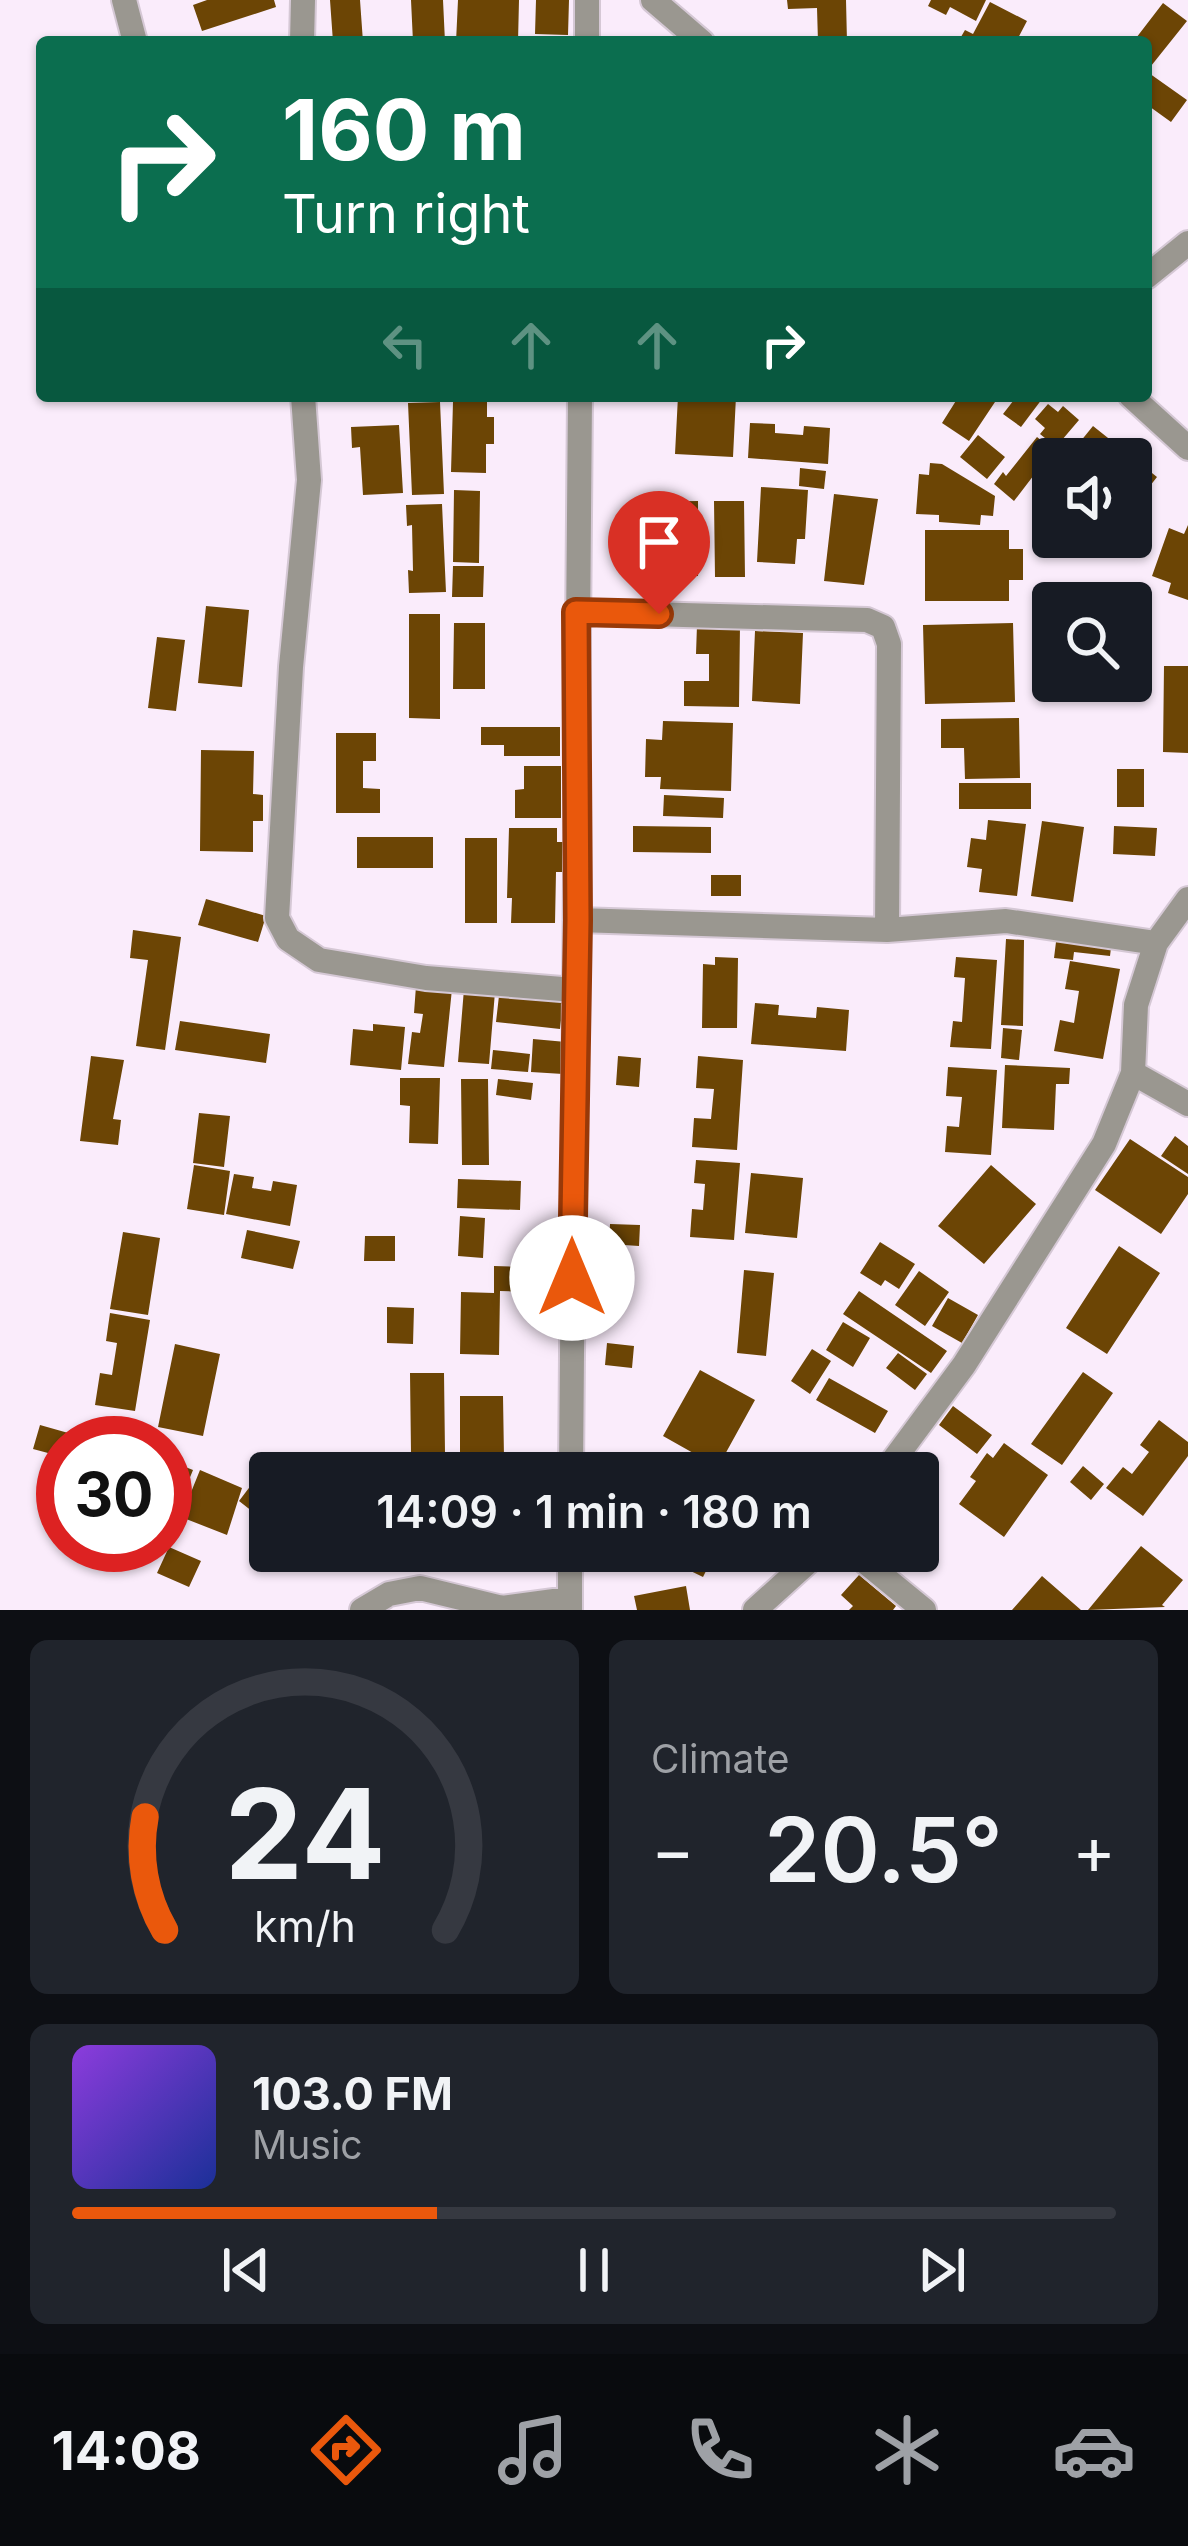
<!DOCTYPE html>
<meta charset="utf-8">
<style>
:root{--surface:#171b24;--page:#20242c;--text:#f1f3f6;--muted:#9ea1a6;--line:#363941;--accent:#ea580c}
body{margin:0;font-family:Inter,sans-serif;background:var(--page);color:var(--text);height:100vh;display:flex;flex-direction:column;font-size:45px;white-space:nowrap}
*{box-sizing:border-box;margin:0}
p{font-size:39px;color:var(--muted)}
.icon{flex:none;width:66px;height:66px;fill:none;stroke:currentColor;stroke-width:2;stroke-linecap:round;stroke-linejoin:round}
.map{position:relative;height:1610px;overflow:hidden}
.sheet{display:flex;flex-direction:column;gap:30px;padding:30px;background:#0d0f14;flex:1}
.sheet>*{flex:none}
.banner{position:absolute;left:36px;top:36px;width:1116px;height:366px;border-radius:12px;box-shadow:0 3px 9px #0004;background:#0b6e4f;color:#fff;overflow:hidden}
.buttons{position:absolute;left:1032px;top:438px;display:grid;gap:24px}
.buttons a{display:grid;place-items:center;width:120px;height:120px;border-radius:12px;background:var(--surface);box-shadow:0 3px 9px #0004;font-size:60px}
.speed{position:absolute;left:36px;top:1416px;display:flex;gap:24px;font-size:60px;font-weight:700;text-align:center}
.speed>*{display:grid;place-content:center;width:156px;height:156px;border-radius:50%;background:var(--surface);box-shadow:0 3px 9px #0004;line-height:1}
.speed .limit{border:18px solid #d22;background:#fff;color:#111}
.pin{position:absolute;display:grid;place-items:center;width:102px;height:102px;color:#fff;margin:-123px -51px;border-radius:50% 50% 50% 0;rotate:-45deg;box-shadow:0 0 12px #0007}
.pin .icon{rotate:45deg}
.me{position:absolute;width:132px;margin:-66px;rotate:0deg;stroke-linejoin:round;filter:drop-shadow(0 0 9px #0008)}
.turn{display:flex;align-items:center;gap:42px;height:252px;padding:0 48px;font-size:54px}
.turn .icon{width:156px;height:156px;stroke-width:2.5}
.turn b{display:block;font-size:84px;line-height:102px}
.lanes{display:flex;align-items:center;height:114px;padding:0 48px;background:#0003;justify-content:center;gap:60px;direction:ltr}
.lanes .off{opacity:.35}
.big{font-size:90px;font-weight:600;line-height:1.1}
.sheet .tile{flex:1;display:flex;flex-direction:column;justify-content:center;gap:18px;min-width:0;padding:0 42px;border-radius:18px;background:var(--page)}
.sheet .dial{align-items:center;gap:0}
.dial svg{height:312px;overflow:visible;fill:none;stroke:var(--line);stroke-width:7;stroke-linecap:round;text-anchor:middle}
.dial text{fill:var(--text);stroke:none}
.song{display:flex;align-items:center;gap:36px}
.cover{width:144px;height:144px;border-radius:18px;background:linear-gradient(135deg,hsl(270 70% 55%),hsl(230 70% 35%))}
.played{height:12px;border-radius:6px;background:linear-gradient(90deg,var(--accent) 35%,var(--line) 35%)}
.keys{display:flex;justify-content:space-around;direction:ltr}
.heat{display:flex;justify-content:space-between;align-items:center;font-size:66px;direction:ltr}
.sheet .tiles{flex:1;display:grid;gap:30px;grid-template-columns:1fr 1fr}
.tile:last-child{grid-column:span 2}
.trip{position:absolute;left:249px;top:1452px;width:690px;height:120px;border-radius:12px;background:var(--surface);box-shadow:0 3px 9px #0004;font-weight:600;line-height:120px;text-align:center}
.tab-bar{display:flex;height:192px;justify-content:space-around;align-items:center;background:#090b0e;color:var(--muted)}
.tab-bar .icon{width:84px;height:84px}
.tab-bar .on{color:var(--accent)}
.tab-bar b{font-size:54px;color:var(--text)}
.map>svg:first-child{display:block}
.building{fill:#6c4505}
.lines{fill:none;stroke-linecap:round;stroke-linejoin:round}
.street-casing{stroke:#d5c8d5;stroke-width:28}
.street{stroke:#9a9790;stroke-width:24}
.route-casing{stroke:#983908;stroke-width:30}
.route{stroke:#ea580c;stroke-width:21}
</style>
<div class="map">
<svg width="1188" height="1610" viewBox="0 0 1188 1610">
<rect width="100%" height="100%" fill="#faecfb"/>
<path class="building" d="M207 0H274L276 7 202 31 193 5Z
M330 0H360L363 42H333Z
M411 0H443L445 42H413Z
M458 0H519L518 42H456Z
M536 0H569L568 35 535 34Z
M787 0H846L847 42H818L817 8 788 9Z
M931 0H986L976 21 950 7 946 15 928 6Z
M990 2 1027 21 1016 42H958L965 30 973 34Z
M1163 3 1187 21 1151 66 1146 62V42H1133Z
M1146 71 1187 100 1171 122 1146 104Z
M678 396H736L733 457 675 454Z
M959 396H999L969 441 942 423Z
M1017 396 1042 399 1021 427 1003 414Z
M440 402 444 494 412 495 408 403Z
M453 402H487V417H494V444H486V473L451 472Z
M1048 404 1058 412 1063 406 1079 420 1056 447 1040 434 1045 428 1035 419Z
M750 423 775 424V433L803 435 804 426 830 428 828 464 748 458Z
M399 425 403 493 363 495 360 447 352 448 351 427Z
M1093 426 1157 477 1131 510V459H1058L1076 438 1080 442Z
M978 435 1005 457 987 479 960 457Z
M1037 437 1053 450 1014 501 994 484 1003 472 1006 476Z
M930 463 942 464 995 496 993 516 981 515 980 525 939 522V515L916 514 919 474 929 475Z
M800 468 826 471 824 489 799 486Z
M761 487 808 490 805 539H797L795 564 757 562Z
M454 490 480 491 479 563 453 562Z
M834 494 878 499 864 585 824 581Z
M698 501V576L633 577 632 502Z
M714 501H744L745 577H715Z
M442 504 446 592 409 593 408 570 413 571 412 525 407 526 406 505Z
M1188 525V600L1168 593 1171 583 1152 576 1169 528 1184 534Z
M925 530H1009V549H1023V580H1009V601H925Z
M453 566H484L483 597H452Z
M206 606 249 610 242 687 198 683Z
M409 614H440V719L409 718Z
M454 623H485V689H453Z
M1013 623 1015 702 925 704 923 625Z
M697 625H740L739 707 684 706V681H709V654H696Z
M755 631 803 633 800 704 752 701Z
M157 637 185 640 176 711 148 708Z
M1164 666H1188V753L1163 752Z
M1019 718 1020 778 965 779 964 748H941V719Z
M663 721 733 723 731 791 660 789 661 777H645L646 739 662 740Z
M481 727H560V756H504V745H481Z
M336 733H376V761H363V788L380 789V813H336Z
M201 750 254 751 253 794 263 795V821H253V852L200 851Z
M524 766H561V818H515V790L524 789Z
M1117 769H1144V807H1117Z
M959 783H1031V809H959Z
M664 795 724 798 723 818 663 816Z
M988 820 1026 824 1017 896 979 892 982 869 967 867 971 838 986 840Z
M1042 821 1084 827 1073 902 1031 896Z
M633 826 711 827V853L633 852Z
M1114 826 1157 828 1155 856 1113 854Z
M509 828H557V842H563L562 872H556L555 923H511L512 898H507Z
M357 837H433V868H357Z
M465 838H497V923H465Z
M711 875H741V896H711Z
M206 899 266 916 258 942 198 925Z
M133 930 181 937 165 1050 136 1046 148 960 130 958Z
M1057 934 1112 940 1110 956 1074 952 1073 960 1054 958Z
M1006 939 1024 940 1023 1026 1001 1025Z
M715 957 738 958 737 1028H702L703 964 715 965Z
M956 957 997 960 991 1049 950 1047 953 1021 962 1022 965 978 954 977Z
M1070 961 1120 969 1103 1059 1054 1051 1060 1020 1074 1023 1079 991 1065 989Z
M416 986 452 989 444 1067 408 1064 412 1032 420 1033 423 1014 414 1013Z
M500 987 564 995 560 1029 496 1022Z
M464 989 495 992 489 1064 458 1062Z
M755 1003 779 1005 778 1015 816 1018 817 1007 849 1010 846 1051 751 1044Z
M180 1021 270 1034 266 1063 175 1050Z
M373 1024 405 1027 401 1070 350 1065 353 1029 373 1031Z
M1003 1028 1022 1030 1019 1060 1001 1058Z
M533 1039 566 1042 563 1074 531 1072Z
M493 1050 530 1054 528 1072 491 1069Z
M91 1056 124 1060 113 1119 121 1120 118 1145 80 1141Z
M618 1056 641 1058 639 1087 616 1085Z
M698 1056 743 1060 737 1150 692 1147 694 1118 711 1119 714 1089 696 1088Z
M1005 1065 1070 1068 1069 1084H1056L1054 1130 1002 1128Z
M948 1067 997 1070 991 1155 945 1152 947 1126 959 1127 962 1097 946 1096Z
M400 1078H440L438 1144 409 1143 410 1106 400 1105Z
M461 1079H488L489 1165H462Z
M498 1079 533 1083 531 1100 496 1095Z
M199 1113 230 1116 224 1167 193 1163Z
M1175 1136 1188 1146V1174L1161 1156Z
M1130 1139 1188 1177V1194L1161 1234 1095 1190Z
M696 1160 740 1163 734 1240 690 1237 692 1209 703 1210 705 1184 694 1183Z
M194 1165 230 1171 224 1215 187 1209Z
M991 1165 1036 1204 984 1264 938 1226Z
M751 1173 803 1178 797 1238 745 1233Z
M234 1174 254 1177 252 1188 271 1191 273 1181 297 1185 290 1226 226 1214Z
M458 1179 521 1181 520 1210 457 1208Z
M460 1216 485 1218 483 1258 458 1256Z
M610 1224 640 1225 639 1246 609 1244Z
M247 1230 300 1241 293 1269 241 1258Z
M123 1232 160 1238 148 1315 110 1309Z
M365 1236H395V1261H364Z
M880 1242 915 1264 899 1289 885 1280 881 1286 860 1273Z
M1119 1246 1160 1273 1107 1354 1066 1328Z
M494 1266 528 1267 527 1292 500 1291 499 1355 460 1354 461 1292 494 1293Z
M744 1270 774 1273 766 1356 737 1353Z
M919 1271 949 1292 925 1326 895 1305Z
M859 1291 947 1351 931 1373 843 1314Z
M948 1298 978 1315 962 1343 932 1326Z
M387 1307 414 1308 413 1344 387 1343Z
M110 1313 150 1320 135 1411 95 1405 100 1373 112 1375 117 1343 106 1341Z
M843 1322 870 1338 853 1367 826 1350Z
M607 1343 634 1346 632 1368 605 1365Z
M175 1344 220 1354 203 1436 158 1427Z
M812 1349 831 1361 810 1394 791 1381Z
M898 1353 927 1374 915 1390 886 1368Z
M700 1370 755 1400 718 1467 663 1436Z
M1083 1372 1113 1393 1062 1465 1031 1444Z
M410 1373H444L445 1453H411Z
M829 1378 888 1411 875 1433 816 1400Z
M460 1396H503L504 1458H460Z
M953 1406 992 1435 977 1454 939 1425Z
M1159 1420 1188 1442V1456L1143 1516 1106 1488 1123 1467 1132 1474 1149 1452 1140 1445Z
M40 1425 100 1442V1443H63V1457L33 1449Z
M1004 1443 1048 1475 1004 1537 959 1504 976 1481 970 1477 987 1453 993 1458Z
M165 1459 193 1470 182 1497 174 1494 165 1515Z
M1083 1466 1104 1484 1091 1500 1070 1482Z
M200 1470 242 1488 227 1535 181 1517Z
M255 1480 270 1491 267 1523 239 1501Z
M113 1545H159L152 1561Z
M1141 1546 1183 1580 1162 1605 1165 1607 1088 1610Z
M169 1547 201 1561 189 1587 157 1573Z
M672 1551H716L703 1577 668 1560Z
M859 1575 896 1606 893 1610H849L853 1606 841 1595Z
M1042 1576 1081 1610H1012Z
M686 1586 690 1610H637L634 1596Z"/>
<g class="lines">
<g class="street-casing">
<path id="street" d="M124 0 135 42
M653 0 702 42
M302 42 303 0
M587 42V0
M1146 277 1188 243
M303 396 309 480 291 667 277 918 288 939 319 960 426 978 574 990
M1131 396 1188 448
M576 612 867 620 883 627 889 644 887 930
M578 920 887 930 1006 921 1156 943
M1133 1073 1188 1104
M571 1473 580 396
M884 1473 964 1365 1104 1144 1133 1073 1136 1005 1156 943 1188 899
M852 1551 924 1610
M362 1610 389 1594 420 1588 502 1608 569 1599
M570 1610V1551
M755 1610 820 1551"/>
</g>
<use href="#street" class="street"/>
</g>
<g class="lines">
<g class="route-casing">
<path id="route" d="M572 1278 578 920 576 612 659 614"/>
</g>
<use href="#route" class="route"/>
</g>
</svg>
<div class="buttons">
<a><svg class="icon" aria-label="sound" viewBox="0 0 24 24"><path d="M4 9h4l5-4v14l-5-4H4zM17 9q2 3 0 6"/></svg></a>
<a><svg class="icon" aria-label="search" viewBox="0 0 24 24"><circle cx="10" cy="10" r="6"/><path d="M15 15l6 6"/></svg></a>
</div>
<div class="speed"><div class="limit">30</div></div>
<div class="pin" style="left:659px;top:614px;background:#d93025"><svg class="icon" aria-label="arrive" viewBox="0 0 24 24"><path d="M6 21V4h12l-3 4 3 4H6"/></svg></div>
<svg class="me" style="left:572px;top:1278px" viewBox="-20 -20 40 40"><circle r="19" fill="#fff"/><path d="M0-13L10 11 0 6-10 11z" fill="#ea580c"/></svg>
<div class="trip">14:09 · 1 min · 180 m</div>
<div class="banner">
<div class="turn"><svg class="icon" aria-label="right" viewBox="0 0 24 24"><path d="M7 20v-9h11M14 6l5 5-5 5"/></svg><div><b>160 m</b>Turn right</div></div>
<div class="lanes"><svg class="icon off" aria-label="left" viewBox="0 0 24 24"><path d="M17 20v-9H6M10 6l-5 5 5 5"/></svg><svg class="icon off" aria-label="ahead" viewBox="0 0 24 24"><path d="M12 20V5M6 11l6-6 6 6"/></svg><svg class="icon off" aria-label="ahead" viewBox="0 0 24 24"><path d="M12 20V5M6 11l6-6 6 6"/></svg><svg class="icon" aria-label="right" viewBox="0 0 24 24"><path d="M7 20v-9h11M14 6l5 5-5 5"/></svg></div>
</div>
</div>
<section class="sheet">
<div class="tiles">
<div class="tile dial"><svg viewBox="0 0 100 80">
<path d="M14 69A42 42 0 1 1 86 69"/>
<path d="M14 69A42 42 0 0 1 9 40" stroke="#ea580c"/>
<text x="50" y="56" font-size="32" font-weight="700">24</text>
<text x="50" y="72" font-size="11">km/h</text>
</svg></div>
<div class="tile"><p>Climate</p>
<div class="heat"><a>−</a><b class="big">20.5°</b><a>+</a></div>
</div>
<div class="tile">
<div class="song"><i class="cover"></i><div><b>103.0 FM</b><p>Music</p></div></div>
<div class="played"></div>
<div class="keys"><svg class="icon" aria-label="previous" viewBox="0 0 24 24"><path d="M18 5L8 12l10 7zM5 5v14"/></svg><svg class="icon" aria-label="pause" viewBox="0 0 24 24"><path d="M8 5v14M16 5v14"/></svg><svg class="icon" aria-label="next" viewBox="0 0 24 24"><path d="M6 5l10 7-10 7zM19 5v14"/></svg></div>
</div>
</div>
</section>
<nav class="tab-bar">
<b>14:08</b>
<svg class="icon on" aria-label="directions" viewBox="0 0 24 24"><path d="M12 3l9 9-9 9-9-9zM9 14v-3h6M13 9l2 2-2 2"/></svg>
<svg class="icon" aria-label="music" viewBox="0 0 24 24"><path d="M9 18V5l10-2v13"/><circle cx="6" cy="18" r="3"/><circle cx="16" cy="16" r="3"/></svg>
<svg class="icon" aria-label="phone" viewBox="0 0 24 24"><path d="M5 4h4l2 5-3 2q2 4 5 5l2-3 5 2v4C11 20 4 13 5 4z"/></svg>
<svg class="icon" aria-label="climate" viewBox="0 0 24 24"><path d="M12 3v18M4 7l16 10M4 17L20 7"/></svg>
<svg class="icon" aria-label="car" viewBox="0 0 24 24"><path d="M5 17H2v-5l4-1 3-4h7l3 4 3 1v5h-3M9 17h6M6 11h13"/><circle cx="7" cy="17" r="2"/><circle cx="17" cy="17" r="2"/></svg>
</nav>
